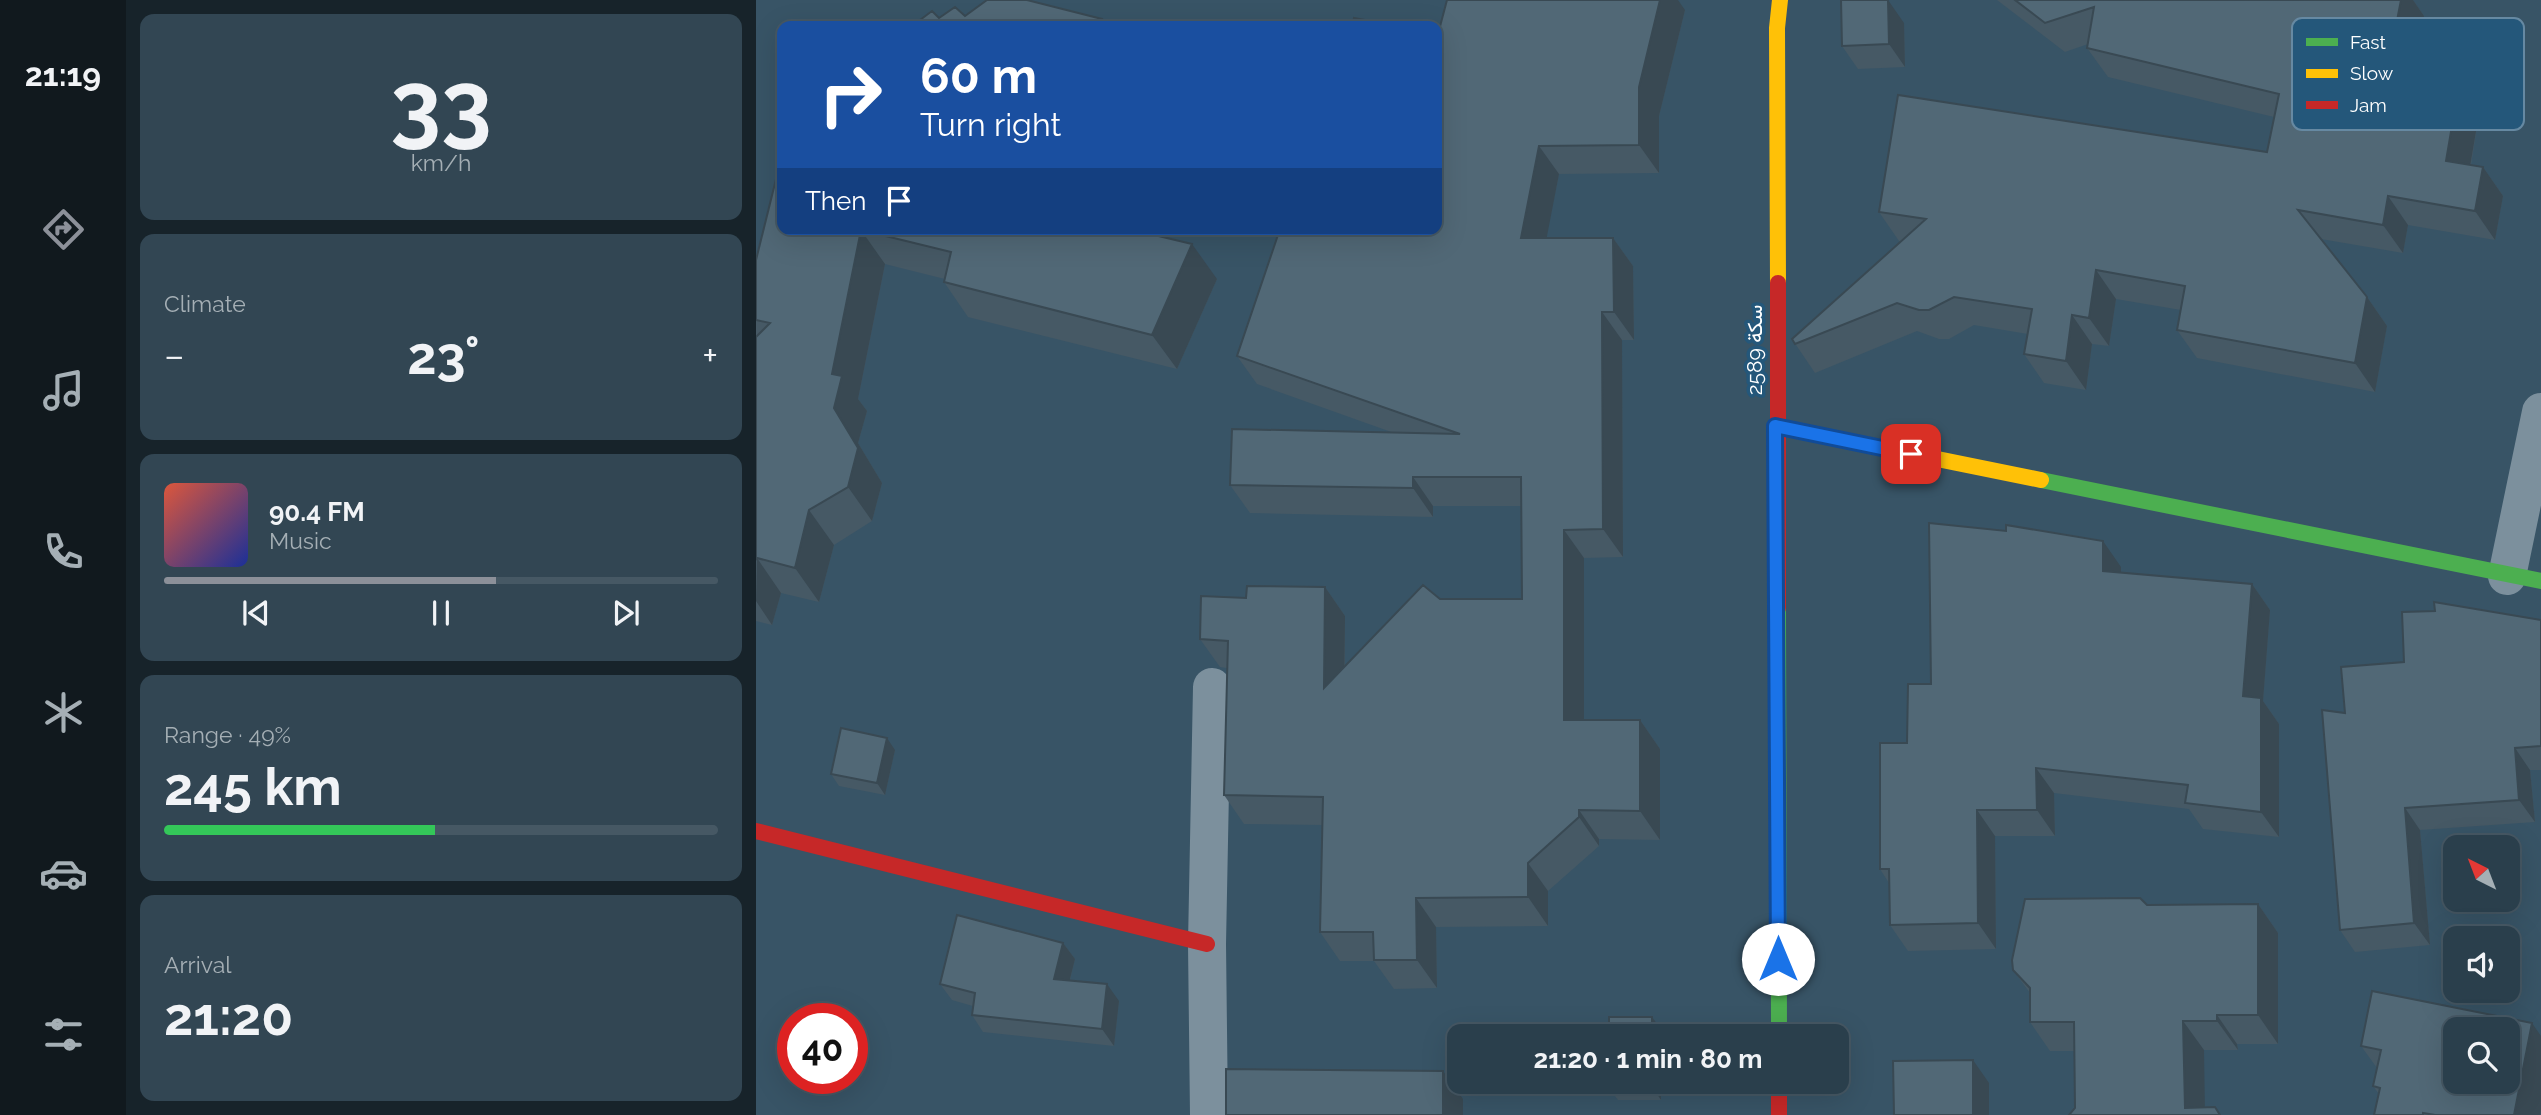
<!DOCTYPE html>
<meta charset="utf-8">
<style>
:root{--surface:#2a3f4c;--page:#324653;--text:#f1f3f6;--muted:#a5afb5;--line:#465864;--accent:#8c9099}
body{margin:0;font-family:Raleway,Vazirmatn,sans-serif;background:var(--page);color:var(--text);height:100vh;display:flex;flex-direction:column;font-size:26px;white-space:nowrap}
*{box-sizing:border-box;margin:0}
p{font-size:23px;color:var(--muted)}
.icon{flex:none;width:38px;height:38px;fill:none;stroke:currentColor;stroke-width:2;stroke-linecap:round;stroke-linejoin:round}
.map{position:relative;flex:1;overflow:hidden}
.panel{display:flex;flex-direction:column;gap:14px;padding:14px;background:#17232a;width:630px}
.panel>*{flex:none}
.guide{position:absolute;left:21px;top:21px;width:665px;height:214px;border-radius:14px;box-shadow:0 7px 28px #0002,0 0 0 2px var(--line);background:#1a4fa0;color:#fff;overflow:hidden}
.needle{width:46px;rotate:318deg}
.fabs{position:absolute;left:1687px;top:835px;display:grid;gap:14px}
.fabs a{display:grid;place-items:center;width:77px;height:77px;border-radius:14px;background:var(--surface);box-shadow:0 7px 28px #0002,0 0 0 2px var(--line);font-size:35px}
.speed{position:absolute;left:21px;top:1003px;display:flex;gap:14px;font-size:35px;font-weight:700;text-align:center}
.speed>*{display:grid;place-content:center;width:91px;height:91px;border-radius:50%;background:var(--surface);box-shadow:0 7px 28px #0002,0 0 0 2px var(--line);line-height:1}
.speed .limit{border:10px solid #d22;background:#fff;color:#111}
.pin{position:absolute;display:grid;place-items:center;width:60px;height:60px;color:#fff;margin:-30px;border-radius:14px;box-shadow:0 4px 10px #0006}
.me{position:absolute;width:77px;margin:-38px;rotate:0deg;stroke-linejoin:round;filter:drop-shadow(0 0 5px #0008)}
.turn{display:flex;align-items:center;gap:24px;height:147px;padding:0 28px;font-size:32px}
.turn .icon{width:91px;height:91px;stroke-width:2.5}
.turn b{display:block;font-size:49px;line-height:60px}
.then{display:flex;align-items:center;height:66px;padding:0 28px;background:#0003;gap:14px;font-size:26px}
.big{font-size:52px;font-weight:700;line-height:1.1}
.panel .tile{flex:1;display:flex;flex-direction:column;justify-content:center;gap:10px;min-width:0;padding:0 24px;border-radius:14px;background:var(--page)}
.panel .dial{align-items:center;gap:0}
.dial b{font-size:91px;line-height:1}
.song{display:flex;align-items:center;gap:21px}
.cover{width:84px;height:84px;border-radius:10px;background:linear-gradient(135deg,hsl(10 70% 55%),hsl(230 70% 35%))}
.played{height:7px;border-radius:4px;background:linear-gradient(90deg,var(--accent) 60%,var(--line) 60%)}
.keys{display:flex;justify-content:space-around;direction:ltr}
.heat{display:flex;justify-content:space-between;align-items:center;font-size:38px;direction:ltr}
.charge{height:10px;border-radius:5px;background:linear-gradient(90deg,#34c759 49%,var(--line) 0)}
.trip{position:absolute;left:691px;top:1024px;width:402px;height:70px;border-radius:14px;background:var(--surface);box-shadow:0 7px 28px #0002,0 0 0 2px var(--line);font-weight:700;line-height:70px;text-align:center}
main{display:flex;flex:1;min-height:0}
.tab-bar{display:flex;flex-direction:column;width:126px;justify-content:space-around;align-items:center;background:#11191e;color:var(--muted)}
.tab-bar .icon{width:49px;height:49px}
.tab-bar .selected{color:var(--accent)}
.tab-bar b{font-size:32px;color:var(--text)}
.map>svg:first-child{display:block}
.lines{fill:none;stroke-linecap:round;stroke-linejoin:round}
.street{stroke:#7c909d;stroke-width:38}
.fast{stroke:#4caf50;stroke-width:16}
.slow{stroke:#ffc107;stroke-width:16}
.jam{stroke:#c62828;stroke-width:16}
.wall{fill:#465965}
.shaded-wall{fill:#394953}
.building{fill:#516876;stroke:#394953;stroke-width:2;fill-rule:evenodd}
.route-casing{stroke:#114b97;stroke-width:18}
.route{stroke:#1a73e8;stroke-width:12}
.labels{text-anchor:middle;stroke-width:7;stroke-linejoin:round;paint-order:stroke}
.street-label{font-size:21px;fill:#fff;stroke:#24577a}
.key{fill:#24577a;stroke:#6689a2;stroke-width:2}
.key-label{font-size:19px;fill:#fff}
</style>
<main>
<nav class="tab-bar">
<b>21:19</b>
<svg class="icon selected" aria-label="directions" viewBox="0 0 24 24"><path d="M12 3l9 9-9 9-9-9zM9 14v-3h6M13 9l2 2-2 2"/></svg>
<svg class="icon" aria-label="music" viewBox="0 0 24 24"><path d="M9 18V5l10-2v13"/><circle cx="6" cy="18" r="3"/><circle cx="16" cy="16" r="3"/></svg>
<svg class="icon" aria-label="phone" viewBox="0 0 24 24"><path d="M5 4h4l2 5-3 2q2 4 5 5l2-3 5 2v4C11 20 4 13 5 4z"/></svg>
<svg class="icon" aria-label="climate" viewBox="0 0 24 24"><path d="M12 3v18M4 7l16 10M4 17L20 7"/></svg>
<svg class="icon" aria-label="car" viewBox="0 0 24 24"><path d="M5 17H2v-5l4-1 3-4h7l3 4 3 1v5h-3M9 17h6M6 11h13"/><circle cx="7" cy="17" r="2"/><circle cx="17" cy="17" r="2"/></svg>
<svg class="icon" aria-label="filters" viewBox="0 0 24 24"><path d="M4 7h16M4 17h16"/><circle cx="9" cy="7" r="2"/><circle cx="15" cy="17" r="2"/></svg>
</nav>
<section class="panel">
<div class="tile dial"><b>33</b><p>km/h</p></div>
<div class="tile"><p>Climate</p>
<div class="heat"><a>−</a><b class="big">23°</b><a>+</a></div>
</div>
<div class="tile">
<div class="song"><i class="cover"></i><div><b>90.4 FM</b><p>Music</p></div></div>
<div class="played"></div>
<div class="keys"><svg class="icon" aria-label="previous" viewBox="0 0 24 24"><path d="M18 5L8 12l10 7zM5 5v14"/></svg><svg class="icon" aria-label="pause" viewBox="0 0 24 24"><path d="M8 5v14M16 5v14"/></svg><svg class="icon" aria-label="next" viewBox="0 0 24 24"><path d="M6 5l10 7-10 7zM19 5v14"/></svg></div>
</div>
<div class="tile"><p>Range · 49%</p><b class="big">245 km</b><div class="charge"></div></div>
<div class="tile"><p>Arrival</p><b class="big">21:20</b></div>
</section>
<div class="map">
<svg width="1785" height="1115" viewBox="0 0 1785 1115">
<rect width="100%" height="100%" fill="#385466"/>
<g class="lines">
<path class="street" d="M1751 576 1785 412
M453 1115 451 944 456 687"/>
<path class="fast" d="M1285 480 1785 581
M1022 608 1023 1036"/>
<path class="slow" d="M1022 283 1021 28 1024 0
M1019 426 1285 480"/>
<path class="jam" d="M1022 283V608
M0 831 451 944
M1023 1082V1115"/>
</g>
<path class="wall" d="M1241 0H1657L1668 16 1662 47 1677 69 1675 80 1723 114 1715 165 1727 167 1747 196 1739 240 1652 225 1647 253 1565 239 1611 297 1631 326 1619 392 1441 358 1421 330 1425 310 1360 299 1353 346 1336 344 1330 390 1288 383 1268 354 1272 334 1218 325 1193 339H1183L1161 331 1059 373 1036 339 1146 241H1143L1123 212 1511 152 1518 117 1352 77 1331 48 1332 44 1309 52Z
M929 10 903 116V173L803 174 790 238H857L877 266 878 340H866L867 557 828 558V720H884L904 749V840L843 839V846L792 891V926L680 927 681 988 638 989 618 961H584L564 932 566 825 488 824 468 795 471 668 464 667 444 639 490 598 569 587 589 616V666L684 599H766L765 506H677V517L494 513 474 485 638 433 501 384 481 356Z
M1148 23 1149 67 1102 69 1086 46Z
M26 155 394 234 461 279 421 369 212 317 188 282 189 279 129 264 102 399 111 411 102 443 126 483 116 521 78 545 63 602 25 593 16 625 0 621V260Z
M1365 567V573L1496 584 1514 610 1507 701 1523 724V837L1447 829 1433 809 1298 793 1299 836H1239L1240 949 1152 951 1134 925 1133 883 1124 869 1151 743 1175 684Z
M1785 620V770H1774L1779 822 1664 830 1674 945 1599 952 1584 930 1589 713Z
M139 750 129 795 83 786 75 774Z
M1502 904 1522 933V1044H1481L1482 1050H1448L1319 1108V1051H1294L1274 1022V993L1257 970 1391 905Z
M307 943 319 959 314 980 363 1001 358 1046 227 1032 216 1015 217 1006 196 1000 184 984Z
M1616 991 1784 1115H1618L1623 1094 1617 1086 1621 1068 1605 1046Z
M905 1082V1100H862L853 1088Z"/>
<path class="shaded-wall" d="M904 0H922L929 10 903 116V173L883 145V87Z
M1132 0 1148 23 1149 67 1133 44Z
M1645 0H1657L1668 16 1662 47 1677 69 1670 105 1650 76 1638 36Z
M346 19 351 26H344Z
M1703 85 1723 114 1710 190 1690 161Z
M783 146 803 174 785 267 765 238Z
M1727 167 1747 196 1739 240 1719 211Z
M1632 196 1652 225 1647 253 1627 225Z
M377 229H390L405 250 377 230Z
M105 230 129 264 102 399 111 411 102 443 126 483 116 521 92 487 78 408 76 374Z
M857 238 877 266 878 340 858 312Z
M436 244 461 279 421 369 396 335Z
M1340 270 1360 299 1353 346 1333 318Z
M1611 297 1631 326 1619 392 1599 363Z
M846 312 866 340 867 557 847 529Z
M1316 315 1336 344 1330 390 1310 361Z
M657 477 677 506V517L657 488Z
M53 510 78 545 63 602 39 568Z
M808 530 828 558V749L808 720Z
M1347 541 1365 567V597L1347 571Z
M1 558 25 593 16 625 0 601Z
M1496 584 1514 610 1507 701 1523 724V837L1505 812 1487 696Z
M569 587 589 616 588 716 568 688Z
M884 720 904 749V840L884 811Z
M131 738 139 750 129 795 121 783Z
M1759 748 1774 770 1779 822 1763 800Z
M1280 768 1298 793 1299 836 1281 810Z
M1649 808 1664 830 1674 945 1658 923Z
M823 810 843 839V846L823 817Z
M1221 810 1239 836 1240 949 1222 923Z
M772 863 792 891V926L772 897Z
M660 898 680 927 681 988 661 960Z
M1502 904 1522 933V1044L1502 1015Z
M307 943 319 959 310 995 298 979Z
M351 984 363 1001 358 1046 346 1029Z
M1461 1015 1481 1044 1482 1050 1461 1021Z
M896 1017 905 1029V1036H896Z
M1427 1021 1448 1050 1449 1115 1429 1108Z
M1776 1023 1785 1036V1109L1784 1115H1758Z
M1217 1060 1233 1083V1115H1217Z
M687 1071 707 1099V1115H687Z
M897 1082H905V1100L897 1088Z"/>
<path class="building" d="M231 0H271L346 19 344 26H156L176 11 183 18 199 7 209 16Z
M691 0H904L883 87V145L783 146 765 238H857L858 312H846L847 529 808 530V720H884V811L823 810V817L772 863V897L660 898 661 960H618L617 932H564L567 797 468 795 472 641 444 639 445 596 490 598 491 586 569 587 568 688 667 585 684 599H766L765 477H657V488L474 485 476 429 704 434 481 356 524 229H681V34H682Z
M1085 0H1132L1133 44 1086 46Z
M1259 0H1645L1638 36 1657 40 1650 76 1703 85 1690 161 1727 167 1719 211 1632 196 1627 225 1542 210 1611 297 1599 363 1421 330 1429 286 1340 270 1333 318 1316 315 1310 361 1268 354 1276 309 1198 297 1173 310H1163L1141 303 1039 344 1036 339 1170 219 1123 212 1142 95 1511 152 1523 94 1331 48 1338 7 1289 23Z
M598 18 642 26H596Z
M26 155V229H377V230L436 244 396 335 188 282 195 252 105 230 76 374 86 376 78 408 102 448 92 487 53 510 39 568 1 558 0 560V337L14 323 0 320V260Z
M1173 523 1250 531V525L1347 541V571L1496 584 1487 696 1505 698V812L1429 803 1432 785 1280 768 1281 810H1221L1222 923 1134 925 1133 869H1124V743H1151L1152 684H1175Z
M1678 602 1785 620V746L1759 748 1763 800 1649 808 1658 923 1584 930 1566 710 1589 713 1585 667 1648 662 1646 612 1679 611Z
M85 728 131 738 121 783 75 774Z
M1384 898 1391 905 1502 904V1015H1461V1021H1427L1429 1108 1459 1107 1464 1115H1313L1319 1108 1318 1022H1274V988L1257 970 1256 960 1269 899Z
M201 915 307 943 298 979 351 984 346 1029 216 1015 219 993 184 984Z
M1616 991 1776 1023 1758 1115H1679L1667 1113V1115H1618L1624 1088 1617 1086 1625 1050 1605 1046ZM1699 1029H1752V1082H1699Z
M853 1017H896V1036H853Z
M1217 1060V1115H1138L1137 1061Z
M470 1069 687 1071V1115H470Z
M853 1082H897V1088H853Z"/>
<g class="lines">
<g class="route-casing">
<path id="route" d="M1022 959 1019 426 1155 454"/>
</g>
<use href="#route" class="route"/>
</g>
<g class="labels">
<g class="street-label">
<text transform="translate(999 350) rotate(-90)" y="7">سكة 2589</text>
</g>
</g>
<rect x="1536" y="18" width="232" height="112" rx="10" class="key"/>
<rect x="1550" y="38" width="32" height="8" fill="#4caf50"/>
<rect x="1550" y="69" width="32" height="9" fill="#ffc107"/>
<rect x="1550" y="101" width="32" height="8" fill="#c62828"/>
<g class="key-label">
<text x="1594" y="49">Fast</text>
<text x="1594" y="80">Slow</text>
<text x="1594" y="112">Jam</text>
</g>
</svg>
<div class="fabs">
<a><svg class="needle" viewBox="-14 -14 28 28"><path d="M0-13l5 13h-10z" fill="#e53935"/><path d="M0 13l5-13h-10z" fill="#a5afb5"/></svg></a>
<a><svg class="icon" aria-label="sound" viewBox="0 0 24 24"><path d="M4 9h4l5-4v14l-5-4H4zM17 9q2 3 0 6"/></svg></a>
<a><svg class="icon" aria-label="search" viewBox="0 0 24 24"><circle cx="10" cy="10" r="6"/><path d="M15 15l6 6"/></svg></a>
</div>
<div class="speed"><div class="limit">40</div></div>
<div class="pin" style="left:1155px;top:454px;background:#d93025"><svg class="icon" aria-label="arrive" viewBox="0 0 24 24"><path d="M6 21V4h12l-3 4 3 4H6"/></svg></div>
<svg class="me" style="left:1022px;top:959px" viewBox="-20 -20 40 40"><circle r="19" fill="#fff"/><path d="M0-13L10 11 0 6-10 11z" fill="#1a73e8"/></svg>
<div class="trip">21:20 · 1 min · 80 m</div>
<div class="guide">
<div class="turn"><svg class="icon" aria-label="right" viewBox="0 0 24 24"><path d="M7 20v-9h11M14 6l5 5-5 5"/></svg><div><b>60 m</b>Turn right</div></div>
<div class="then">Then<svg class="icon" aria-label="arrive" viewBox="0 0 24 24"><path d="M6 21V4h12l-3 4 3 4H6"/></svg></div>
</div>
</div>
</main>
